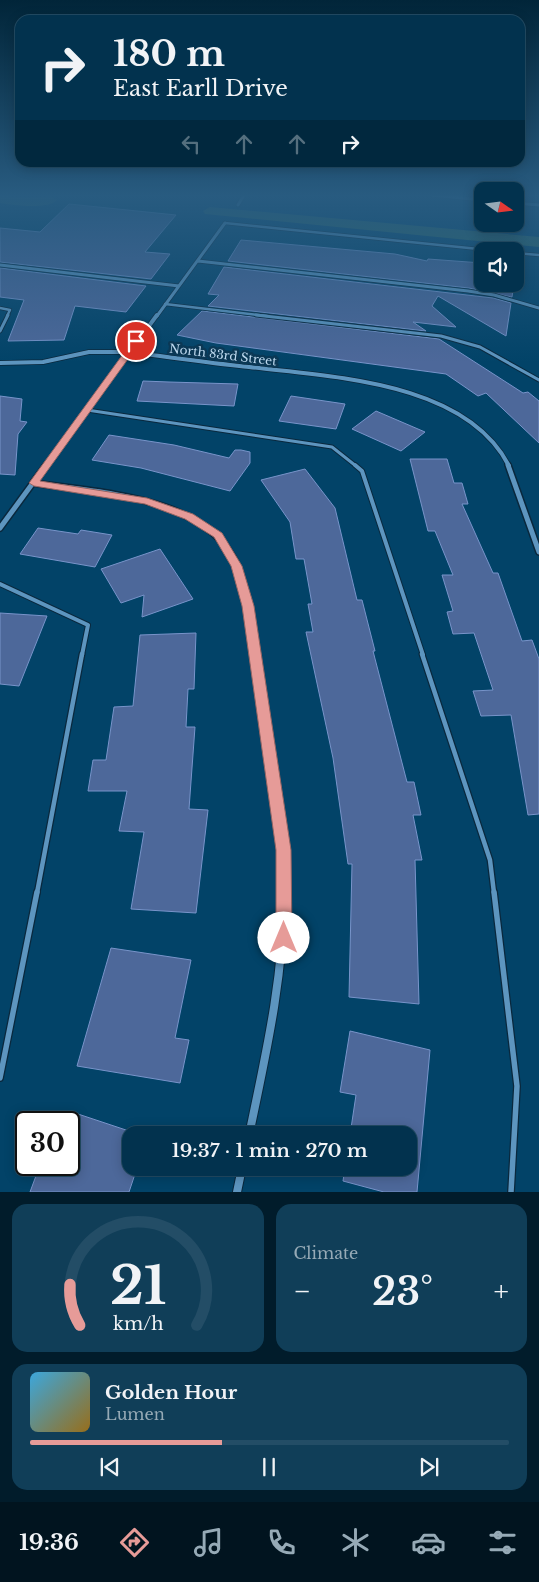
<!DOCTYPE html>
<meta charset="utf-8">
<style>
:root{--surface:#02324e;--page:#103e58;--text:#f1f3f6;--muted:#96aab6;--line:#234d66;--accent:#e69b98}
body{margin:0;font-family:"Libre Baskerville",serif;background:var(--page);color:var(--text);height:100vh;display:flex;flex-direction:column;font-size:19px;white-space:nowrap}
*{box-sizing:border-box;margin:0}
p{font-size:16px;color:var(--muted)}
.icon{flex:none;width:28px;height:28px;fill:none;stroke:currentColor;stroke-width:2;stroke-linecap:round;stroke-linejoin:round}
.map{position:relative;height:1192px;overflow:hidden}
.drawer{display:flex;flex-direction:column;gap:12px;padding:12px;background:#011c2b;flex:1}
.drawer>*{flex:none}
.banner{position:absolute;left:15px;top:15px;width:510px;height:152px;border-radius:15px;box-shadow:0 2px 12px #0003,0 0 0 1px var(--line);background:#02324e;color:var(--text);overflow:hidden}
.needle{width:32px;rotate:104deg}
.buttons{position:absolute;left:474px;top:182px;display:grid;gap:10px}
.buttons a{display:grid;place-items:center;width:50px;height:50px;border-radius:10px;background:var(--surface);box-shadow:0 2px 12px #0003,0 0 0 1px var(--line);font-size:25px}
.speed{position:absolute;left:15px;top:1111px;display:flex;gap:10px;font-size:25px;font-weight:700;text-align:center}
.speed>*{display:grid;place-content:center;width:65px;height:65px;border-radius:50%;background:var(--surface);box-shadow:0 2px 12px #0003,0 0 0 1px var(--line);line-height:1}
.speed .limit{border:2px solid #111;border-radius:8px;background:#fff;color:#111}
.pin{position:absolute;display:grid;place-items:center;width:42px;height:42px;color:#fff;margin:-21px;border:2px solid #fff;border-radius:50%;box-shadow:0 1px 5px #0007}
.me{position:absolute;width:55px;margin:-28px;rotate:0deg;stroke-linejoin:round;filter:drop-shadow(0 0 4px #0008)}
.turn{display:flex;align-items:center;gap:18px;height:105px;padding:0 15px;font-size:22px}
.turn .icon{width:65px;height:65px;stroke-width:2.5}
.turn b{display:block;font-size:35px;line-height:42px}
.lanes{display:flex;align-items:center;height:48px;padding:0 15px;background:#0003;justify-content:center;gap:25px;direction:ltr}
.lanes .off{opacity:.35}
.big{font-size:38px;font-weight:600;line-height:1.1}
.drawer .tile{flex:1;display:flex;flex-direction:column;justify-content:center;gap:8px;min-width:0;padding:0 18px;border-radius:15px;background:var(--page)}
.drawer .dial{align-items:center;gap:0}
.dial svg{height:130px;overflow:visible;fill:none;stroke:var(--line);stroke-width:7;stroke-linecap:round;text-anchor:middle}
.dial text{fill:var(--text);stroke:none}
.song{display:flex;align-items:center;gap:15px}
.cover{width:60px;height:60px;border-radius:8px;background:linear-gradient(135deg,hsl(200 70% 55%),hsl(40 70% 35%))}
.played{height:5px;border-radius:2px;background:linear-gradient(90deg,var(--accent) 40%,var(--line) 40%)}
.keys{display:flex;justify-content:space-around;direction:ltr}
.heat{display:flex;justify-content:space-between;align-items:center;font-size:28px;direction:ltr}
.drawer .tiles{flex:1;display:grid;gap:12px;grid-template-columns:1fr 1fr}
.tile:last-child{grid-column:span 2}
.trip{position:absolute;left:122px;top:1126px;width:295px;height:50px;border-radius:15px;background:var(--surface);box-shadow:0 2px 12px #0003,0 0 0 1px var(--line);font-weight:600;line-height:50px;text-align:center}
.tab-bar{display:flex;height:80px;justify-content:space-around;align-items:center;background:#01141f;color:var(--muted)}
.tab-bar .icon{width:35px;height:35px}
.tab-bar .on{color:var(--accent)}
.tab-bar b{font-size:22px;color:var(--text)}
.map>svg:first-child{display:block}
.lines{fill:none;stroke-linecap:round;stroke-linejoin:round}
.canal{fill:#316860;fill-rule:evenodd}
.building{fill:#4d689a;stroke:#7894ca}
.lane-far4-casing{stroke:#0a283d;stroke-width:4}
.lane-far3-casing{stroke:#0a283d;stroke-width:5}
.lane-far2-casing{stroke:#0a283d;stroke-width:6}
.lane-far1-casing{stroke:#0a283d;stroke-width:7}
.lane-casing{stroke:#0a283d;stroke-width:8}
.street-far4-casing{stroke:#0a283d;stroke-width:4.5}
.street-far3-casing{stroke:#0a283d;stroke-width:5.5}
.street-far2-casing{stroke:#0a283d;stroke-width:8}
.street-far1-casing{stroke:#0a283d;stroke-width:9}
.street-casing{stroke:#0a283d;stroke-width:10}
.lane-far4{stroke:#5d95bf;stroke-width:2.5}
.lane-far3{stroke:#5d95bf;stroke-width:3}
.lane-far2{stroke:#5d95bf;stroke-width:4}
.lane-far1{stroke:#5d95bf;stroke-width:4.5}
.lane{stroke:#5d95bf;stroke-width:5.5}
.street-far4{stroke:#5d95bf;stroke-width:3}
.street-far3{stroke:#5d95bf;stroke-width:4}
.street-far2{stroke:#5d95bf;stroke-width:5}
.street-far1{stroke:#5d95bf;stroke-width:6}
.street{stroke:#5d95bf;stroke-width:8}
.route{fill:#e69b98;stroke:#966563}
.labels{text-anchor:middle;stroke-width:5;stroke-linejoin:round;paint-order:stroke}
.far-street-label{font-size:12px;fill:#bcd8ee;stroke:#0b3855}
</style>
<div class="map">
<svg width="539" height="1192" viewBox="0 0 539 1192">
<rect width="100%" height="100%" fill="#024368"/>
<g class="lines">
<path class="canal" d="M0 195 26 198 50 196 57 200C48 210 13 205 0 203Z
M210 207 539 237V247L205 214 203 211Z"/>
</g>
<path class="building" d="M69 204 176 215 145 252 170 254 151 279 0 262V228L40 232Z
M241 240 395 254 427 261 428 259 482 263V284H514L512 297 469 288 228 261Z
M224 267 493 298 511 303 506 336 438 296 432 306 456 327 413 322 426 331 208 306 219 295 208 294Z
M0 268 146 286 126 312 75 306 64 340 8 341 24 300 0 297Z
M202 311 439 339 523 393 528 392 539 401V443L486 393 478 396 446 374 216 343 177 335Z
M143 381 169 382 238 384 234 406 137 401Z
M0 396 22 399 20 421 27 422 18 434 15 475 0 474Z
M291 396 345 404 336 429 279 421Z
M376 411 425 432 401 451 352 429Z
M109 435 174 445 229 458 235 450H241L250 452V463L230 491 141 468 92 460Z
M410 459H447L454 483H462L468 504H462L493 573H498L522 641 532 640 539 659V814L528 815 511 715 481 716 473 691 493 690 474 633 453 634 447 612 453 611 442 575H453L435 531H428Z
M305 469 335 508 357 600H362L375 651H373L407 782H414L421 815H413L422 860H415L419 1004 349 997 352 864H348L333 758 306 632H313L308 604H312L304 559H296L290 522 261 480Z
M38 528 78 534 81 530 112 535 95 567 20 554Z
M160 549 193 599 142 617 144 595 121 603 101 569Z
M0 613 47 616 19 686 0 684Z
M196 633 194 689H188L186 727H195L189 809 208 810 196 913 131 909 144 832 119 831 127 791H88L93 760H106L114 707 133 706 140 635Z
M111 948 191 960 175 1038 189 1040 180 1083 77 1066Z
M350 1031 430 1050 417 1192H384L343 1181 345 1168H409V1135H350L356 1095 340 1092Z
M69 1111 141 1135H131V1168H137L129 1192H30L40 1165H69Z"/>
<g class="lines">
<g class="lane-far4-casing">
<path id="lane-far4" d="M225 223 498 251
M515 253 539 255
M165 304 267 316
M0 308 10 310 7 316"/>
</g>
<g class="lane-far3-casing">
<path id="lane-far3" d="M256 315 441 336 480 347 539 380
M0 331 8 315
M87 410 332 447 356 466"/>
</g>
<g class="lane-far2-casing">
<path id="lane-far2" d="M355 465 362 471 423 655
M0 584 88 625 82 655"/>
</g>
<g class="lane-far1-casing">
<path id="lane-far1" d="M422 654 490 860 494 893
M37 893 82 654"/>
</g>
<g class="lane-casing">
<path id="lane" d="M494 892 517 1086 511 1192
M0 1078 37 892"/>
</g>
<g class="street-far4-casing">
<path id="street-far4" d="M432 195 482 200
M515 203 539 205
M238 205 244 195
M198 261 468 291 494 295 539 308
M0 265 179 286
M157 316 225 223"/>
</g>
<g class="street-far3-casing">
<path id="street-far3" d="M0 363 43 362 89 352H124C166 356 207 363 249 367 331 377 466 381 509 466
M46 466 157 315"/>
</g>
<g class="street-far2-casing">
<path id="street-far2" d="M508 465 539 552
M34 483C98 493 209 496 237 566 249 594 251 626 255 655
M0 528 46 465"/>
</g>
<g class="street-far1-casing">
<path id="street-far1" d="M255 654 284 850V893"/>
</g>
<g class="street-casing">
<path id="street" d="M249 1135C266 1054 284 975 284 892
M237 1192 242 1168"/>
</g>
<use href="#lane-far4" class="lane-far4"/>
<use href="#lane-far3" class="lane-far3"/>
<use href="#lane-far2" class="lane-far2"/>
<use href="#lane-far1" class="lane-far1"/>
<use href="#lane" class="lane"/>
<use href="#street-far4" class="street-far4"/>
<use href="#street-far3" class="street-far3"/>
<use href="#street-far2" class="street-far2"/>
<use href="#street-far1" class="street-far1"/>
<use href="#street" class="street"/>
</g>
<linearGradient id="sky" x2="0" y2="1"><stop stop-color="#012539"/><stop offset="0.54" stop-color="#285b80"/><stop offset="1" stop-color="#285b80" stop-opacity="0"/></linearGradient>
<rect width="539" height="362" fill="url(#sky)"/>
<path class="route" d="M134 339 141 341 40 481 147 498 193 514 222 533 242 566 254 606 291 850 292 938 290 943 284 945 279 943 276 938V850L242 606 231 566 214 537 185 519 145 504 34 486 29 483Z"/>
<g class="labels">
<g class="far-street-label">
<text transform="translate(223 355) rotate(7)" y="4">North 83rd Street</text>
</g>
</g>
</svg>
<div class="buttons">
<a><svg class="needle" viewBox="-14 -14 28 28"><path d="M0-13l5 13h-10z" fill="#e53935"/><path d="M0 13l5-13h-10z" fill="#96aab6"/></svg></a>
<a><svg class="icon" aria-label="sound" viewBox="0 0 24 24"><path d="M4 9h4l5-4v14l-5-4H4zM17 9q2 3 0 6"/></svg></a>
</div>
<div class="speed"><div class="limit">30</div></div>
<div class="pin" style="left:136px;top:341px;background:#d93025"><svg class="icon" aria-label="arrive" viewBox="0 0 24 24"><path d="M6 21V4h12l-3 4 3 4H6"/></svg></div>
<svg class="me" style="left:284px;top:938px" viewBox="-20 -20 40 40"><circle r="19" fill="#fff"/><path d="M0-13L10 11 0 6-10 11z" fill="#e69b98"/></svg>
<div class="trip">19:37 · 1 min · 270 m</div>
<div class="banner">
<div class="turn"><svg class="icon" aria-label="right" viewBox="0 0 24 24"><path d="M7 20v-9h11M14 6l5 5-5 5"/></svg><div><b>180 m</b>East Earll Drive</div></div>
<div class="lanes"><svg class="icon off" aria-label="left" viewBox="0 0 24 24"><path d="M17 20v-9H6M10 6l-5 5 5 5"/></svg><svg class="icon off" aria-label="ahead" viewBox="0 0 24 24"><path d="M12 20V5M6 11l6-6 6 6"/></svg><svg class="icon off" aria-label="ahead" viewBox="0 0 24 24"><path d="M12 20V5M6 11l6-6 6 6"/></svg><svg class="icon" aria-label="right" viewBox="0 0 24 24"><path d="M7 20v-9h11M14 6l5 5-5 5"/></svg></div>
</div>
</div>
<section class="drawer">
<div class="tiles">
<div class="tile dial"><svg viewBox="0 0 100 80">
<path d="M14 69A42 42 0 1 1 86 69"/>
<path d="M14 69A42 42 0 0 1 8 44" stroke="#e69b98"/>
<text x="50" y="56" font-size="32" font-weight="700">21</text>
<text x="50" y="72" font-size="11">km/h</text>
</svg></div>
<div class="tile"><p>Climate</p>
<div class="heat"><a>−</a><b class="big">23°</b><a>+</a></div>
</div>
<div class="tile">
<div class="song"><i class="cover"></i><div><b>Golden Hour</b><p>Lumen</p></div></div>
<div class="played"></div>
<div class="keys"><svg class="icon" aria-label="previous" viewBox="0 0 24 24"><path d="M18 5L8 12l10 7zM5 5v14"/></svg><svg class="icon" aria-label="pause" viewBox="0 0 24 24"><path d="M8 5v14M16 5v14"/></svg><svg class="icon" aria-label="next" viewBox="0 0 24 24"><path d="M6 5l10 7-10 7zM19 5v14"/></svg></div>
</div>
</div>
</section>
<nav class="tab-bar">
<b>19:36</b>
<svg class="icon on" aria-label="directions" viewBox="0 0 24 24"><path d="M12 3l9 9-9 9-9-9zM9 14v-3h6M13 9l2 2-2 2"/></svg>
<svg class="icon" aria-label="music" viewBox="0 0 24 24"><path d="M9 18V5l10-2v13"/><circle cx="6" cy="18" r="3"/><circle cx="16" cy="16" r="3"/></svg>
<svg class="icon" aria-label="phone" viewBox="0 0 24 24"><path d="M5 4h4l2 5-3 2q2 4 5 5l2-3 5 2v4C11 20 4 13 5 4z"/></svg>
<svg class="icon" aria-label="climate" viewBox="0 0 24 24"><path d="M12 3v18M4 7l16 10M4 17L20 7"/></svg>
<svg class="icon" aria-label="car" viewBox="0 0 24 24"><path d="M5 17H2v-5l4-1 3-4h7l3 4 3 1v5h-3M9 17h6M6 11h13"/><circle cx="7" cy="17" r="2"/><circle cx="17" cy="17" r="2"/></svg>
<svg class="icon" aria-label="filters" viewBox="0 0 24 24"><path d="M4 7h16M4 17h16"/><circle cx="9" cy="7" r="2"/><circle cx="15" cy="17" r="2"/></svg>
</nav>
